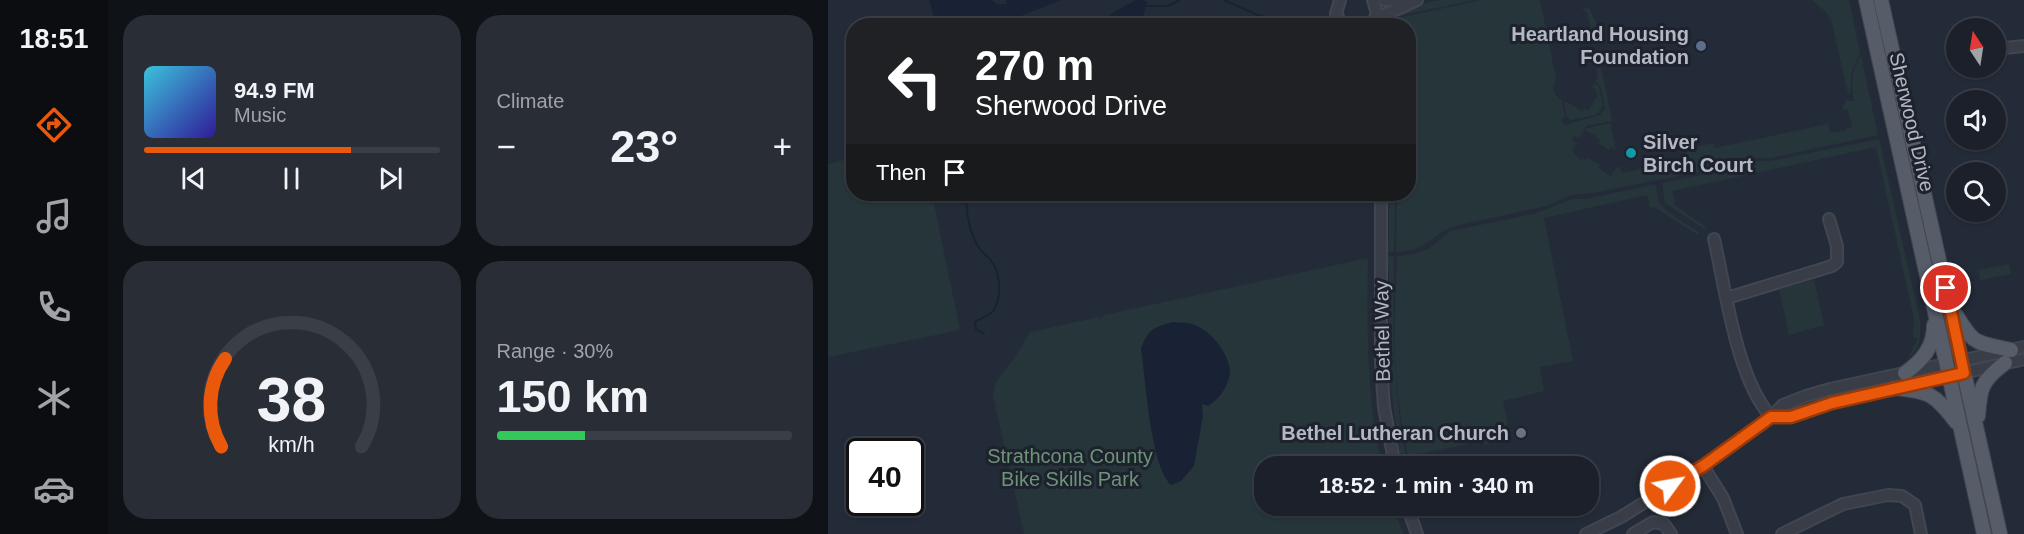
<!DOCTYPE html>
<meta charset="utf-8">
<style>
:root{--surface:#1b202a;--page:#282d36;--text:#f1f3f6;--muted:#a0a3a8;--line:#393e47;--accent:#ea580c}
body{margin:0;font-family:Helvetica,sans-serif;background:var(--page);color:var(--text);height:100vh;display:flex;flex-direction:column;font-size:22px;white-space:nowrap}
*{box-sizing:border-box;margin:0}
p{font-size:20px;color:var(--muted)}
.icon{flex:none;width:33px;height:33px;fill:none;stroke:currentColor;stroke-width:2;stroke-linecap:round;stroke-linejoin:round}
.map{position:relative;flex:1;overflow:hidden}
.sheet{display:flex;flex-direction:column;gap:15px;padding:15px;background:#0f1217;width:720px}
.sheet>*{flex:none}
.guide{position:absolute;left:18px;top:18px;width:570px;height:183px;border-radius:24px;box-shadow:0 2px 4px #0004,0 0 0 2px var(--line);background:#202124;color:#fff;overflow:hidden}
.needle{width:39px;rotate:348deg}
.controls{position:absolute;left:1118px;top:18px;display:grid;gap:12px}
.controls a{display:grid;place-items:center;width:60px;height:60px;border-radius:50%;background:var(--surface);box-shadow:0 2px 4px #0004,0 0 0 2px var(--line);font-size:30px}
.speed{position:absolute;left:18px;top:438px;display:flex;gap:12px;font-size:30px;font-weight:700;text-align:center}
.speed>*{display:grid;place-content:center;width:78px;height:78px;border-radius:50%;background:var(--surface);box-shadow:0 2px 4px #0004,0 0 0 2px var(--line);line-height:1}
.speed .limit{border:3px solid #111;border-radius:9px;background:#fff;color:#111}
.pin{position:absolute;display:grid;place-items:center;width:51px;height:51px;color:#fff;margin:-26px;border:3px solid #fff;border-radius:50%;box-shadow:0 2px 6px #0007}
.me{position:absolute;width:66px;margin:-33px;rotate:58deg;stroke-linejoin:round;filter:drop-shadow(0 0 4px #0008)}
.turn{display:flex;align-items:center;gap:21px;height:126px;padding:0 30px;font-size:27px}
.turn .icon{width:78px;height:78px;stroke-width:2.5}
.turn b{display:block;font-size:42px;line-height:51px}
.then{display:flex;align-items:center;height:57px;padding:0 30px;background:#0003;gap:12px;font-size:22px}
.big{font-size:45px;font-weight:800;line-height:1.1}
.sheet .card{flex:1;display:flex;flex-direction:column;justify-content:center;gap:9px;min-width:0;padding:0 21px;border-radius:24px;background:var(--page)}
.sheet .dial{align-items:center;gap:0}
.dial svg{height:156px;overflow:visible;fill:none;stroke:var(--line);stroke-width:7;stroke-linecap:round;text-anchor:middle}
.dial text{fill:var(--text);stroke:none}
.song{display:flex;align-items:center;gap:18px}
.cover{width:72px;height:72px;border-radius:9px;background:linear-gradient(135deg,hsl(190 70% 55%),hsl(250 70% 35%))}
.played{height:6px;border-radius:3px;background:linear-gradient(90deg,var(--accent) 70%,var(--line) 70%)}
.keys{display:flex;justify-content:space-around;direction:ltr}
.heat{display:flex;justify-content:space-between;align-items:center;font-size:33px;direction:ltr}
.charge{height:9px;border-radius:4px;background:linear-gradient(90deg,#34c759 30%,var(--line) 0)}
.sheet .tiles{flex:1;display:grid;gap:15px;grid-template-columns:repeat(2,1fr)}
.trip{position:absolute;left:426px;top:456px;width:345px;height:60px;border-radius:24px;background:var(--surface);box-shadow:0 2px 4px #0004,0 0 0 2px var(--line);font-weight:800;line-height:60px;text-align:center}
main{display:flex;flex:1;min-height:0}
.dock{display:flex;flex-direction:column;width:108px;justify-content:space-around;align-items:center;background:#0b0d11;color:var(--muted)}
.dock .icon{width:42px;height:42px}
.dock .on{color:var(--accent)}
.dock b{font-size:27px;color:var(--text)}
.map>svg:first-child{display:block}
.green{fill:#263539}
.water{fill:#192234}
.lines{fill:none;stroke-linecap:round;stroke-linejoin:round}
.stream{stroke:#192234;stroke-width:2}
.minor-casing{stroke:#414651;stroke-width:14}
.major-casing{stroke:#414651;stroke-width:16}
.minor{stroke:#383d48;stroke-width:10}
.major{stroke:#565c68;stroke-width:14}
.route-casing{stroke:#983908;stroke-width:15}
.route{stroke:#ea580c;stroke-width:10}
.service-dot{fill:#5c6f8a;stroke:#1d222d;stroke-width:2}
.culture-dot{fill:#0f9aa8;stroke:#1d222d;stroke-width:2}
.worship-dot{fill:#6b7280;stroke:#1d222d;stroke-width:2}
.labels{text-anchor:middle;stroke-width:6;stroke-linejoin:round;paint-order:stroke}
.poi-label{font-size:20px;font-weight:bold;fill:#b3b8c4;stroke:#1d222d;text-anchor:end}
.street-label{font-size:20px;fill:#b3b8c4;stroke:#1d222d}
.park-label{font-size:20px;fill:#6d9379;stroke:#1d222d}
</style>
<main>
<nav class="dock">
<b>18:51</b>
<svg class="icon on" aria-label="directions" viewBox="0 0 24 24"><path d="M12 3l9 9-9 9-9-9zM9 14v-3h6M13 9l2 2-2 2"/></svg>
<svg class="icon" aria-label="music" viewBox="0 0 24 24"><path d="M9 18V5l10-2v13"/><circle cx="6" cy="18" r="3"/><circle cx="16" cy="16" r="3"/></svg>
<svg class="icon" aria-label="phone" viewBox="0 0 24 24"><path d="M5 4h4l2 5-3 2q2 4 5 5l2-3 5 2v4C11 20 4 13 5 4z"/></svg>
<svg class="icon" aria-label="climate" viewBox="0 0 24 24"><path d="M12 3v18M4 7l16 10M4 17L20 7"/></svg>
<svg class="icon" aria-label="car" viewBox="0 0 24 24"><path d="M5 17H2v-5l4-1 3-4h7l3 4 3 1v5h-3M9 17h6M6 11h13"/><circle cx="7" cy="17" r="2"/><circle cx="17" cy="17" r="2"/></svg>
</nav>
<section class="sheet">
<div class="tiles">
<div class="card">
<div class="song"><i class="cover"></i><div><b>94.9 FM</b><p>Music</p></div></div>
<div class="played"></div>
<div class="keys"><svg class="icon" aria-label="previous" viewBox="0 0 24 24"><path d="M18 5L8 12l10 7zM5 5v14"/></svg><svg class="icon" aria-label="pause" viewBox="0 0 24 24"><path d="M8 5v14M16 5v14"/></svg><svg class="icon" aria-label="next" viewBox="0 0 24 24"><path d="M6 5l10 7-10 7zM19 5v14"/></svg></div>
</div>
<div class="card"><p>Climate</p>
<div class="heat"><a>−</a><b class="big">23°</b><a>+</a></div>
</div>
<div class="card dial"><svg viewBox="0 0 100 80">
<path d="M14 69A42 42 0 1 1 86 69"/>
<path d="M14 69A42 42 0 0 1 16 24" stroke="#ea580c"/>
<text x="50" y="56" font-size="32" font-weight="700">38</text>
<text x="50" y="72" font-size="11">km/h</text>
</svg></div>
<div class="card"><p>Range · 30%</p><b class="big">150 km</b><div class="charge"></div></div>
</div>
</section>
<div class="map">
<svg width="1196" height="534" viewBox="0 0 1196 534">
<rect width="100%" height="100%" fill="#242b38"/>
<path class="green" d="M612 0H646L570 16 568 15 589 5Z
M654 0H712L728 79 725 88 726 93 734 101 737 117 733 120 736 125 772 115 777 108 773 88 767 81 770 77 768 69 773 67 784 121 758 126 751 138 746 135 744 139 749 143 744 151 753 160 755 158 758 160 760 158 772 165 770 168 783 176 789 167H792L794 173 828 166V163L842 160V163H852V161L859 159 858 151 865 150 867 147 886 143 887 148 1000 124 1002 133 1018 131 1017 129 1024 127 1020 109 1014 110 1019 99 1021 101H1026C1023 84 1023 70 1033 56L1050 135 942 158H920L886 169 764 193 744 195 718 206 627 226C602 235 599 251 568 252L569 194H580V26L559 25 570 18Z
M984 0H1021L1032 53 1024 71 1022 94H1020L1004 23 999 13Z
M761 8 772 31 771 37 768 39 757 35 763 36 764 33 759 12 753 9Z
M766 83 771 87 775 106 768 115 742 120 738 115 736 102H739L754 111 756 108 760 111 770 95 767 93 768 90 764 87Z
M782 123 788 150 783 147 781 150 770 143 772 140 768 138 769 136 758 131 759 128Z
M1051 139 1092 320C1093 337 1093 349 1078 360L1088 343 1089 338 1085 337 1086 319 1048 147 844 191 847 205 878 227 876 229 837 203 834 183 897 170 922 161H942Z
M25 158 26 194H104L132 330 0 357V164Z
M824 185H827C830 191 829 198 832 203 838 213 861 225 871 232L870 235 826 207 822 208 819 195 716 218 745 361 712 367 716 391 675 401 680 425 665 428 668 442 656 445 652 431 643 433 641 441 636 445 580 456C575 430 570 404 568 378 565 337 568 297 569 256L586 254 600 249 623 231 705 214 745 199H758Z
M561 194H567L566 252H559L561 244Z
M566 256C565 326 564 387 578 456L572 453 561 374V268L558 257Z
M540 258C539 331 538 395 554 466H436V506H565L575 534H196L165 395 168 382 189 354 202 332 271 317 272 320 276 315Z
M1181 264 1183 274 1152 280 1150 270Z
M986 280 996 325 961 335 951 289Z"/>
<path class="water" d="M101 0H164L169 4H179L178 0H233L193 16 197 25 109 26Z
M308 0H317L319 3 313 25H275V23L284 13Z
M345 322C351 323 359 322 364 324 382 329 401 353 402 371 402 384 391 400 380 406L374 404 375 416 366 466 353 481 343 485C322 464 318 381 313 349 320 329 326 327 345 322Z"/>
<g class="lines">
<path class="stream" d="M396 0C435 16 443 27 487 21
M319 6H340L352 0
M138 194C138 213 141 232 151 248 154 253 158 255 161 258 173 271 175 299 164 312 160 316 152 319 147 322L148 329 156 334"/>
<g class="minor-casing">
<path id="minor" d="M512 0 508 14 515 26
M556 0H579
M547 19 589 0
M543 26 549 14 545 0
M1167 49 1196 46
M553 194V363L556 407 567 466
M886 239C898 291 908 377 943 417
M899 298 1004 266 1009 262V246L1001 219
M943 417H962L1004 403 1196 359
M875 466 895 498 909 534
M579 506 589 534
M758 534 793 517 875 466 943 417 955 405 978 396 1002 389 1196 347
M805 534 825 522 836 524 843 534
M954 534 1015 504 1060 495 1074 496 1087 505 1093 534"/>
</g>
<g class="major-casing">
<path id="major" d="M1038 0 1156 534
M1053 0 1172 534
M1128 315C1147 346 1147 342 1183 350
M1077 373C1094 361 1106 347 1106 325
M1066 388C1101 391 1107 394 1128 422
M1150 416C1152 388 1153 381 1177 363"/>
</g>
<use href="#minor" class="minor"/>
<use href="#major" class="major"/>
</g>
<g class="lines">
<g class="route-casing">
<path id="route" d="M842 486 875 466 943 417H963L1004 403 1136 373 1118 288"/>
</g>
<use href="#route" class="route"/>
</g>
<circle class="service-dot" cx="873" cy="46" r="6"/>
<circle class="culture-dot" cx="803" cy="153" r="6"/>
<circle class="worship-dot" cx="693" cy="433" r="6"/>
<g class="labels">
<g class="poi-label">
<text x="861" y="41">Heartland Housing<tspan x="861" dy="23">Foundation</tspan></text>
<text x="815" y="149" text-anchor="start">Silver<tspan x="815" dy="23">Birch Court</tspan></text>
<text x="681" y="440">Bethel Lutheran Church</text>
</g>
<g class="street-label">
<text transform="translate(1084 122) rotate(77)" y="7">Sherwood Drive</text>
<text transform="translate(554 331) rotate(-91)" y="7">Bethel Way</text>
</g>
<g class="park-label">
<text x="242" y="463">Strathcona County<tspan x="242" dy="23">Bike Skills Park</tspan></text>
</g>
</g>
</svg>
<div class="controls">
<a><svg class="needle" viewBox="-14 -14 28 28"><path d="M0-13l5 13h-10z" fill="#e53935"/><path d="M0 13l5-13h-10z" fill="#a0a3a8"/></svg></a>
<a><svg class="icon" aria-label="sound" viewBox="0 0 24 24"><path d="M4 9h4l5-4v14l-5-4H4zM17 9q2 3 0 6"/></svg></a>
<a><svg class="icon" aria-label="search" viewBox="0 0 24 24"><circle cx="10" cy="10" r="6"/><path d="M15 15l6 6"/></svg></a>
</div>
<div class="speed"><div class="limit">40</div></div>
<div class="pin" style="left:1118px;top:288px;background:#d93025"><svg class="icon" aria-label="arrive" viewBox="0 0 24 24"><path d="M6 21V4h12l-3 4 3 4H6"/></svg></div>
<svg class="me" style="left:842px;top:486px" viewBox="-20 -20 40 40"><circle r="17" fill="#ea580c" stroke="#fff" stroke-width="3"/><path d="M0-11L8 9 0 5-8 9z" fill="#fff"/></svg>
<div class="trip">18:52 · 1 min · 340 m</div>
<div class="guide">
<div class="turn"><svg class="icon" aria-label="left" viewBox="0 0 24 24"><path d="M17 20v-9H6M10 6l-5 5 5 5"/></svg><div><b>270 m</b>Sherwood Drive</div></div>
<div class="then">Then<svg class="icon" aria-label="arrive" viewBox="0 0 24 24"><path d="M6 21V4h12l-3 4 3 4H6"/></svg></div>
</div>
</div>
</main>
